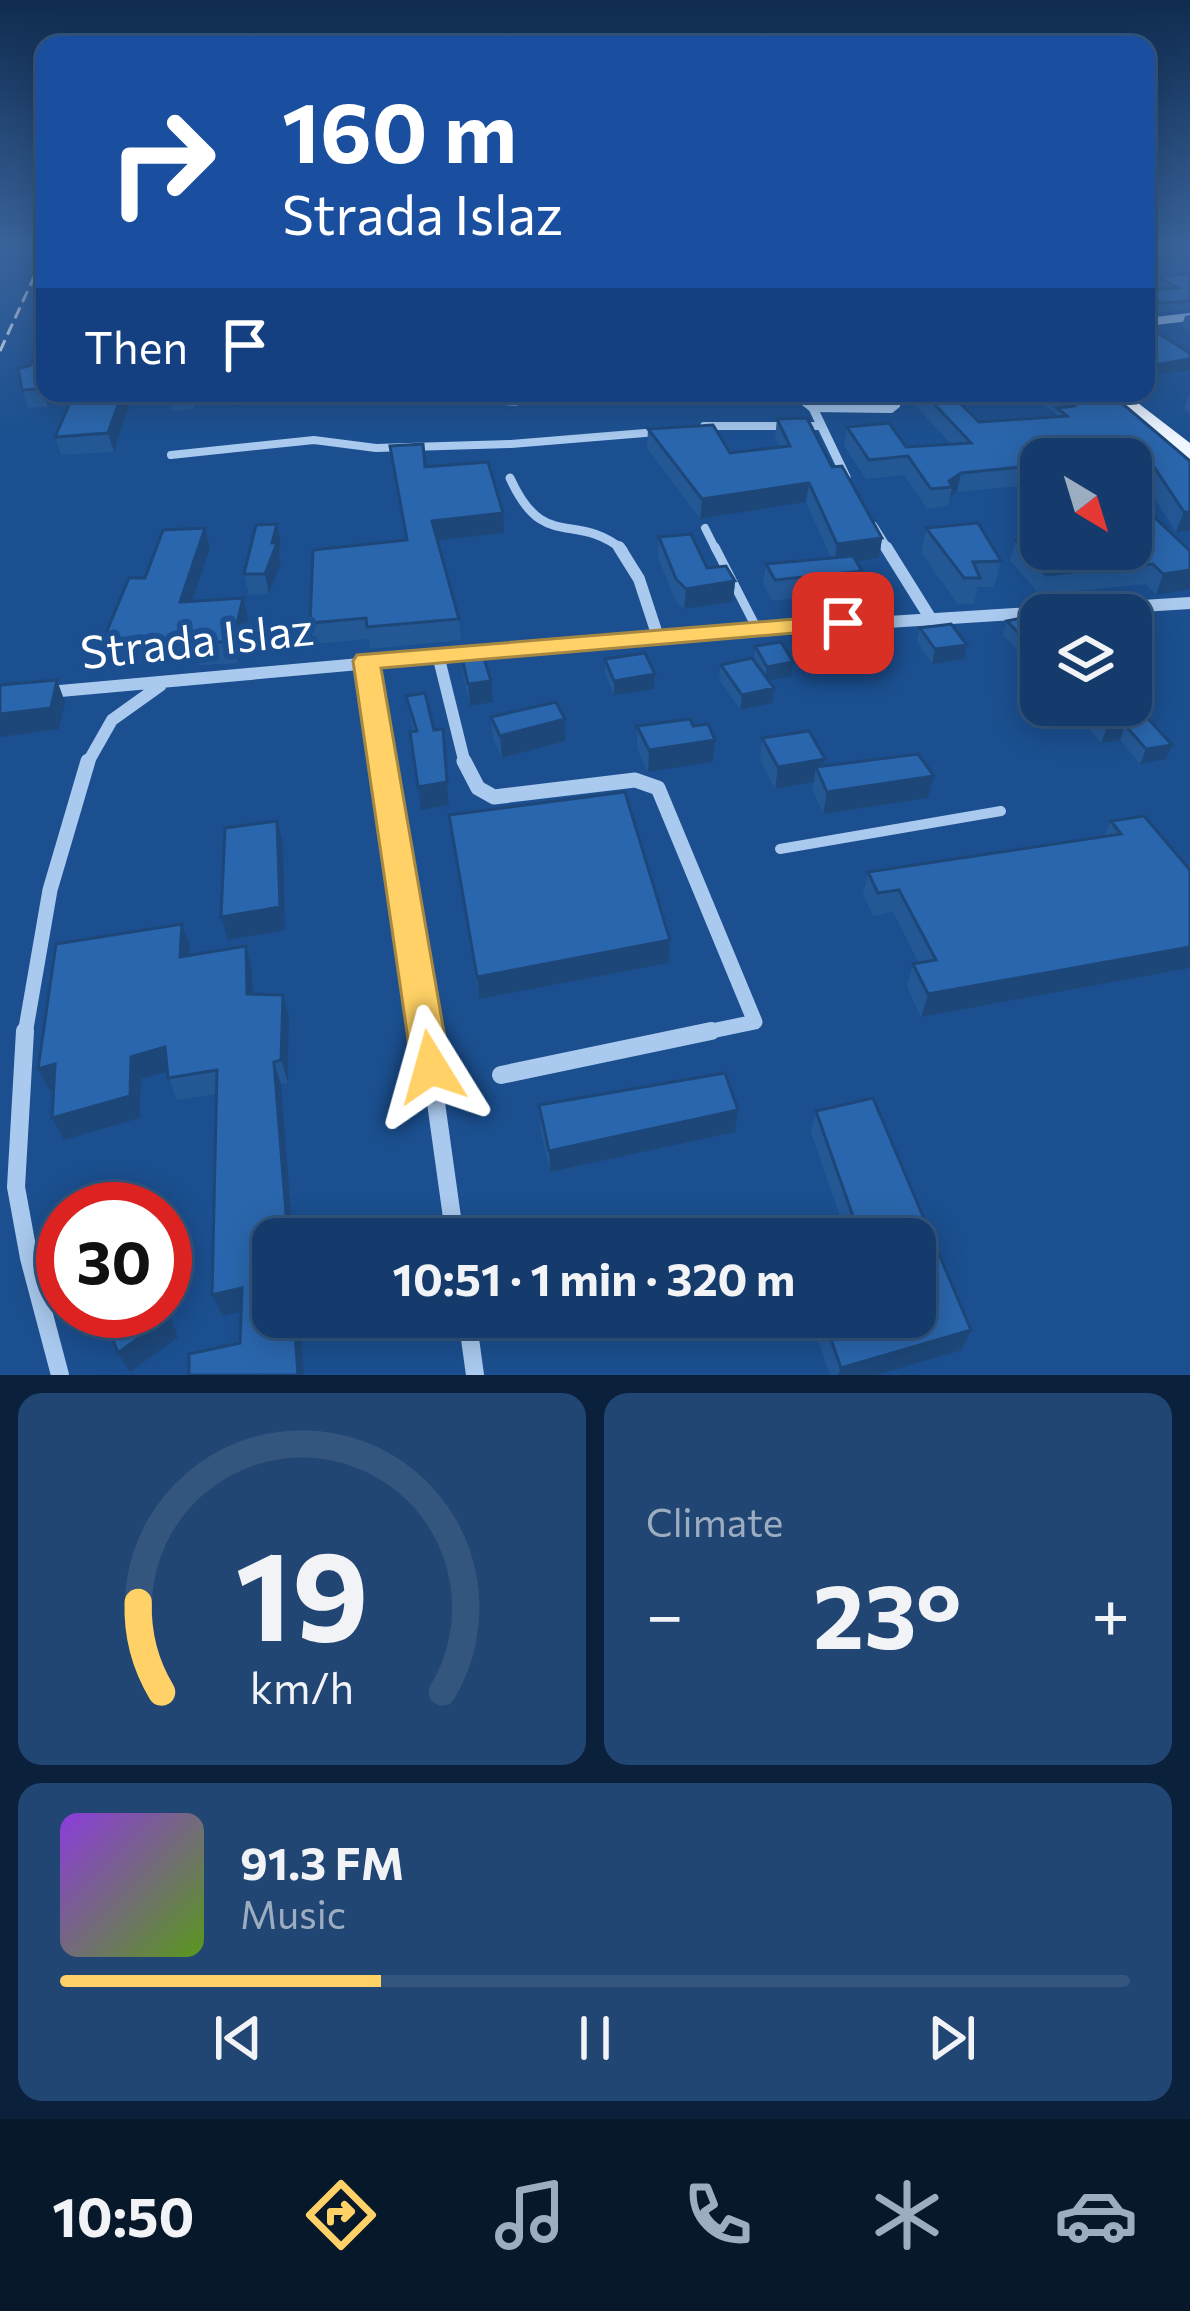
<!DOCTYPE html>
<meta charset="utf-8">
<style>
:root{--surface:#143b6b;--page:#214673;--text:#f1f3f6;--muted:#9dadc1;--line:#33557e;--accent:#ffd166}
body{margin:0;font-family:Commissioner,sans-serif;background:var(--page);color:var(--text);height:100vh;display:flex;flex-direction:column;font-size:45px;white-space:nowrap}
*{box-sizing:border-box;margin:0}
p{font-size:39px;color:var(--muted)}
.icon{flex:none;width:66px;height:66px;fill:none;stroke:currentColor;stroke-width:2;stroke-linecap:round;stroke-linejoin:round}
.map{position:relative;height:1375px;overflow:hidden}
.drawer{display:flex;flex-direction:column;gap:18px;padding:18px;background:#0b203b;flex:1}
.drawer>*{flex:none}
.guide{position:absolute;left:36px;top:36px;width:1119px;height:366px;border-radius:24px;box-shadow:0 6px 30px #0003,0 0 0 3px var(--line);background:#1a4fa0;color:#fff;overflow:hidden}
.needle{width:78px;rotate:142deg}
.buttons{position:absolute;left:1020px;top:438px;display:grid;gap:24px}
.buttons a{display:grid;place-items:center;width:132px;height:132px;border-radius:24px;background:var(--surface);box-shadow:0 6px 30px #0003,0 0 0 3px var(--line);font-size:60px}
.speed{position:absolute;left:36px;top:1182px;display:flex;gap:24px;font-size:60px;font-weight:700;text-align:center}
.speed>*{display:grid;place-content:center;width:156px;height:156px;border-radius:50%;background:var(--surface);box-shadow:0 6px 30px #0003,0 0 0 3px var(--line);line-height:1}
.speed .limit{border:18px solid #d22;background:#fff;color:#111}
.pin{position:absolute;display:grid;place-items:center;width:102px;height:102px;color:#fff;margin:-51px;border-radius:24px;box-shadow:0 6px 18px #0006}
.me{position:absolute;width:132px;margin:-66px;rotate:352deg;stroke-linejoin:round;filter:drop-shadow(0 0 9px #0008)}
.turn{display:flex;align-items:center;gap:42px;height:252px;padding:0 48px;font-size:54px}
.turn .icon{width:156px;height:156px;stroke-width:2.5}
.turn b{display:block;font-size:84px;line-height:102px}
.then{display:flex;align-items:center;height:114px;padding:0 48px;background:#0003;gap:24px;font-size:45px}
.big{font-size:90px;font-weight:700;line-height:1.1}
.drawer .tile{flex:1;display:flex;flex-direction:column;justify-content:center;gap:18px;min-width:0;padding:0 42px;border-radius:24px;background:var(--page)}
.drawer .dial{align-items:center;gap:0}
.dial svg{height:312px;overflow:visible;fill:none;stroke:var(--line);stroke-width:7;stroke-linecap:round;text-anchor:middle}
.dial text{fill:var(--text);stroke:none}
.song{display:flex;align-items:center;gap:36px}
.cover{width:144px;height:144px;border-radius:18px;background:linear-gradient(135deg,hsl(270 70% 55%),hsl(90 70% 35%))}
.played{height:12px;border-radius:6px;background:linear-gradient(90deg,var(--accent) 30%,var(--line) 30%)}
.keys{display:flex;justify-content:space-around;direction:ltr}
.heat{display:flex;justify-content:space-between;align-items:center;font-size:66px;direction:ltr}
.drawer .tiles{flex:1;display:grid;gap:18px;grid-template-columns:1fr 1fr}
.tile:last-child{grid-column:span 2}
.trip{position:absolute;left:252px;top:1218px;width:684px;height:120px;border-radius:24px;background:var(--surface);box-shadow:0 6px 30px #0003,0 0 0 3px var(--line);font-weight:700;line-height:120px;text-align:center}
.menu{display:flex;height:192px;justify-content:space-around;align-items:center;background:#08182b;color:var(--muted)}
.menu .icon{width:84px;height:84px}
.menu .active{color:var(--accent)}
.menu b{font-size:54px;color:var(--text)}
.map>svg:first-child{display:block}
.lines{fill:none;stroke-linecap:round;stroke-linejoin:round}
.service-far2{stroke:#a9c9ee;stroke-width:8}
.service-far1{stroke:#a9c9ee;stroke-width:9}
.service{stroke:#a9c9ee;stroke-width:10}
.minor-far4{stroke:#a9c9ee;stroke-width:8}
.minor-far3{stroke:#a9c9ee;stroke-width:9}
.minor-far2{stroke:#a9c9ee;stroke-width:12}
.minor-far1{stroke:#a9c9ee;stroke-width:15}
.minor{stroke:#a9c9ee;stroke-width:18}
.primary{fill:#f0f6ff;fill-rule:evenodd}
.rail{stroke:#fff;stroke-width:3;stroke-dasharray:12 6;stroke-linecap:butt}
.wall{fill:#245895}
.shaded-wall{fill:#1d4779}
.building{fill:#2a66ad;stroke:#1d4779;stroke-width:3}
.route{fill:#ffd166;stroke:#a68842;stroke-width:3}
.labels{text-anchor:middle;stroke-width:12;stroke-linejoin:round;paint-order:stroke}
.street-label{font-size:45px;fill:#fff;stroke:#1b4f8f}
</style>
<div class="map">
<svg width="1190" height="1375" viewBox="0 0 1190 1375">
<rect width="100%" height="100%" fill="#1b4f8f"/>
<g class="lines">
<path class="service-far2" d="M832 405 833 395 854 393
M813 408 891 409 896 405 885 393
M704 426H818
M171 455 314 440 376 448 511 444 657 432
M705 528 716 550"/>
<path class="service-far1" d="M715 547 757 629"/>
<path class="service" d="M780 849 1001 811"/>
<path class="minor-far4" d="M1146 322 1190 317"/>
<path class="minor-far3" d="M794 393 813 408 846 477
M462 399 515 401 578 393
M510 478C544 553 574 510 623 550
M873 526 888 550"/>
<path class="minor-far2" d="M619 547 639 579 658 637
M886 547 929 616
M438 655 465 764
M366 661 384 764
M49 692 683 635 1190 603
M87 764 112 720 161 685"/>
<path class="minor-far1" d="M383 761 427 1034
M464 761 478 788 494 797 635 780 658 788 755 1022 697 1034
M25 1034 50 890 88 761"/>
<path class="minor" d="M25 1031 16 1187 29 1258 60 1375
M426 1031 455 1239
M501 1075 711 1031
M467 1317 475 1375"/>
<path class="primary" d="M1102 393H1125L1190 443V461Z"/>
<path class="rail" d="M0 351 45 253"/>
</g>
<path class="wall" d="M1190 273V310L1158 312 1146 306V290L1160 289 1155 286 1158 277Z
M1190 315V331L1182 326 1185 316Z
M31 365 45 393H55L48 407 28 408 22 390Z
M74 393H133L114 452 61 455 55 437Z
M168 393H198L195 409 173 411Z
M904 393H950L979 422 1055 416 1056 414 1034 397H1027L1023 393H1110L1190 461V531L1176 532 1137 471H1131V459H1041V484L957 492 950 497 948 506 927 509 904 475 866 479 844 446 847 427 906 447 951 444Z
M1188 397H1190V414L1184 410Z
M777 419 832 467 882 538 879 558 856 561 862 571 858 592 773 601 763 584 766 564 831 558 806 502 700 519 647 448 648 429 730 453 780 447 775 438Z
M390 446 425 467 504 533 437 540 459 619 461 640 370 649 369 639 314 644 310 623 406 540Z
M277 524 281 544 279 552 281 563 269 594 249 595 244 574Z
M205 528 210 548 192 601 248 619 238 663 199 665 197 660 108 666 101 645 145 578Z
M926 528 1001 561 994 587H978L974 604H958L921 553Z
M659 537 707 568 735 581 733 602 684 609 675 600 658 557Z
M1016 540 1190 551 1156 595 1146 584 1040 595 1010 560Z
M1068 608 1017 650 1003 635 1007 621 1046 613 1047 609Z
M920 628 964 659 932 664 917 642Z
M755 646 793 662 791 677 769 680 772 703 740 710 719 679 721 665 754 660Z
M461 653 493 702 470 706 463 675Z
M605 659 655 674 654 689 614 695 605 673Z
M406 696 434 730 446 751 449 805 421 810 410 732H413Z
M1089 708 1172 745 1166 759 1140 764 1120 740 1101 743 1084 722Z
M491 717 565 741 502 758 493 739Z
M637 726H693L715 740 713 762 648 772 637 748Z
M762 738 823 766 934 776 928 798 823 814 812 789 814 782 775 789 760 760Z
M449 815 670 940 669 963 479 999Z
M1111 821 1190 870V968L921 1017 907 987 913 964 919 963 893 912 873 916 863 894 868 872 1104 836Z
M246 946 252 969 253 994 289 1017 288 1083 281 1084 273 1317H300L304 1375 240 1343 241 1311 222 1316 212 1295 217 1094 177 1100 167 1072 141 1079 140 1118 64 1140 52 1118 54 1090 50 1091 38 1069 190 947 189 955Z
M873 1098 971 1330 962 1350 877 1375H830L810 1317H915V1239H848L811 1133 816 1111Z
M539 1105 735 1132 550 1172 540 1127Z"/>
<path class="shaded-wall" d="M1190 359V370L1146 376 1149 366Z
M45 382V393H55L48 407 42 389Z
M122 393H133L114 452 108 433Z
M191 393H198L195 409Z
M234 393H279L278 401 236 406Z
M961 473 957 492 950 497 952 487 949 481Z
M809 483 806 502 700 519 702 499Z
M1184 512H1190V531L1176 532Z
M503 513 504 533 434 541 432 521Z
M277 524 281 544 279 552 281 563 269 594 265 574Z
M205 528 210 548 185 623 180 602Z
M882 538 879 558 834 565 837 544Z
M1190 570V589L1156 595 1163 574Z
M735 581 733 602 684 609 686 589Z
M243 598 248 619 238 663 233 641Z
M1041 632V645L1017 650 1021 636Z
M967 645 964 659 932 664 935 649Z
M793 662 791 677 765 681 767 667Z
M655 674 654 689 614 695V681Z
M57 680 65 702 59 729 0 737V714Z
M491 681 493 702 470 706 468 684Z
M774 688 772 703 740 710 742 695Z
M565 719V741L502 758 500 736Z
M1125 725 1120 740 1101 743 1107 728Z
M443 729 449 805 421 810 418 787Z
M715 740 713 762 648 772 649 750Z
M1172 745 1166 759 1140 764 1146 749Z
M825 759 821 779 816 767 814 782 775 789 778 767Z
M934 776 928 798 823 814 827 792Z
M277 821 283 843 285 930 228 940 221 917Z
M182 924 190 947 188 980 180 957Z
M670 940 669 963 479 999 477 977Z
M246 946 252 969 254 1017 247 994Z
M1190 947V968L921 1017 928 994Z
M283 995 289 1017 288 1083 281 1060Z
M165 1047 174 1070 141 1079 140 1118 64 1140 52 1118 131 1057Z
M274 1062 281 1084 293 1239H288Z
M55 1064 66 1086 50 1091 38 1069Z
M738 1110 735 1132 550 1172 549 1151Z
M242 1288 251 1309 222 1316 212 1295Z
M165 1303 178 1337 130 1372 118 1353 165 1311Z
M294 1317H300L304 1375H298Z
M971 1330 962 1350 877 1375H838L841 1368Z"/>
<path class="building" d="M1190 273V301L1161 303 1146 295V290L1178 288 1158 277Z
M1146 326 1190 353V359L1149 366 1146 364Z
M45 331V382L42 389 22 390 18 369 31 365Z
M74 393H122L108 433 55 437Z
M924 393H950L979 422 1067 416 1057 408 1074 406 1057 393H1110L1190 461V512H1184L1144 452 1087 453 1093 459H1041V465L961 473 949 481 952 487 931 489 908 456 869 460 847 427 889 423 906 447 971 443Z
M807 418 832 467 842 466 882 538 837 544 809 483 702 499 648 429 713 425 730 453 790 446 777 419Z
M423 444 425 467 488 462 503 513 432 521 459 619 367 627 366 618 310 623 313 550 407 540 390 446Z
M1131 495 1190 551V570L1163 574 1153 564 1046 575 1016 540 1041 537V549H1131Z
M978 523 1001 561 973 562 980 578H964L926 528Z
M277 524 272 543H277L265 574H244L256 525Z
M205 528 180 602 243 598 233 641 193 644 195 638 101 645 129 578H145L163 530Z
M691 534 707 568 726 566 735 581 686 589 676 579 659 537Z
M853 556 862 571 775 580 766 564Z
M1068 608 1074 615H1041V632L1021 636 1007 621 1050 612 1047 609Z
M951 624 967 645 935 649 920 628Z
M781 642 793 662 767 667 755 646Z
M482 652 491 681 468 684 461 653Z
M645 653 655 674 614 681 605 659Z
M752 658 774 688 742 695 721 665Z
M57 680 51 708 0 714V685Z
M425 693 434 730 443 729 447 782 418 787 410 732 417 731 406 696Z
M1131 701H1132L1172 745 1146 749 1125 725 1107 728 1089 708 1105 705H1131Z
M556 702 565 719 500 736 491 717Z
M690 719 693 726 708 724 715 740 649 750 637 726Z
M809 731 825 759 778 767 762 738Z
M918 754 934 776 827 792 816 767Z
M625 792 670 940 477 977 449 815Z
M1144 816 1190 870V947L928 994 913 964 936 960 899 890 878 893 868 872 1121 834 1111 821Z
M277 821 280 907 221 917 225 828Z
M182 924 180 957 246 946 247 994 283 995 281 1060 274 1062 288 1239H273V1317H294L298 1375H189V1354L240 1343 242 1288 212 1295 217 1070 168 1078 165 1047 131 1057 130 1096 52 1118 55 1064 38 1069 56 944Z
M725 1073 738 1110 549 1151 539 1105Z
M873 1098 971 1330 841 1368 823 1317H915V1239H861L816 1111Z
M102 1311H165L167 1317 118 1353Z"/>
<linearGradient id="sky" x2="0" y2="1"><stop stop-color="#0f2b4f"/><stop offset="0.56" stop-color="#39639b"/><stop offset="1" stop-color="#39639b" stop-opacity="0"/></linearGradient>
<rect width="1190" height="439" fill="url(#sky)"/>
<path class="route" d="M843 615 856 623 852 628 381 668 450 1067 445 1079 431 1084 418 1079 412 1067 353 661 357 655Z"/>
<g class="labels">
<g class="street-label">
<text transform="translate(197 641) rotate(-6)" y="16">Strada Islaz</text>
</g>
</g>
</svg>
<div class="buttons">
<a><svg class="needle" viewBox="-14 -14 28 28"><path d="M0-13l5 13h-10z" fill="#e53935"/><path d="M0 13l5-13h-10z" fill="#9dadc1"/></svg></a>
<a><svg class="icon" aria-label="layers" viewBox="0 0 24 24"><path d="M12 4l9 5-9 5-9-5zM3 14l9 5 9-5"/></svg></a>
</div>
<div class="speed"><div class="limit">30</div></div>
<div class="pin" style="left:843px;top:623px;background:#d93025"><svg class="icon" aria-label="arrive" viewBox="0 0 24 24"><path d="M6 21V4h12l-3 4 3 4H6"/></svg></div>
<svg class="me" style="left:431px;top:1067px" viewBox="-20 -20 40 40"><path d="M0-17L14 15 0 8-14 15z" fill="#ffd166" stroke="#fff" stroke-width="4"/></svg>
<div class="trip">10:51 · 1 min · 320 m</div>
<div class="guide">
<div class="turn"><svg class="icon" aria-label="right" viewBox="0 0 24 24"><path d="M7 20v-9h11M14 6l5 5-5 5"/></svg><div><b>160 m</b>Strada Islaz</div></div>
<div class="then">Then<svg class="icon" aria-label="arrive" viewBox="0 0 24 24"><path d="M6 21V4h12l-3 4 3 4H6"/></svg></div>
</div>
</div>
<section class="drawer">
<div class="tiles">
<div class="tile dial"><svg viewBox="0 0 100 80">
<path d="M14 69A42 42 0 1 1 86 69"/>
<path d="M14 69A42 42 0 0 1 8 46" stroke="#ffd166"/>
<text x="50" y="56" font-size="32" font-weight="700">19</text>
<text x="50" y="72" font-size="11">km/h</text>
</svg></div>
<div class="tile"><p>Climate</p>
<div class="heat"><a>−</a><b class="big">23°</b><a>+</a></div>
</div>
<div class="tile">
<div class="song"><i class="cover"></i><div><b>91.3 FM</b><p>Music</p></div></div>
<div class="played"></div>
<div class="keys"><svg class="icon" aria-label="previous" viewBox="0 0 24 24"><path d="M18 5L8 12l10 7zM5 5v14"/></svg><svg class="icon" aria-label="pause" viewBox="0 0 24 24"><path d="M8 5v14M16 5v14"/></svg><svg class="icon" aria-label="next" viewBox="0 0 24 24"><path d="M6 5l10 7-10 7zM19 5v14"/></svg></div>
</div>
</div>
</section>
<nav class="menu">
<b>10:50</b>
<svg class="icon active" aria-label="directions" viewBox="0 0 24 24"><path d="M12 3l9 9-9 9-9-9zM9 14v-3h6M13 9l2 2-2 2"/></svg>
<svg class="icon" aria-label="music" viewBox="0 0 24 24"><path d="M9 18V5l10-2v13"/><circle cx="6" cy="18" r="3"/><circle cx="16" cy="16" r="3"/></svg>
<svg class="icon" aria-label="phone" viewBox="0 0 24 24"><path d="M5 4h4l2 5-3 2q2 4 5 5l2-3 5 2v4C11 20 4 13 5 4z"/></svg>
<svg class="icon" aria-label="climate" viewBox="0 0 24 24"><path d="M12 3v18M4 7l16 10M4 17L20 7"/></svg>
<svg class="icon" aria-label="car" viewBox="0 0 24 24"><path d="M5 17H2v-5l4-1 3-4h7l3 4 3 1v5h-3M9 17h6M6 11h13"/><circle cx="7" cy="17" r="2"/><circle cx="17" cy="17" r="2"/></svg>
</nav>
